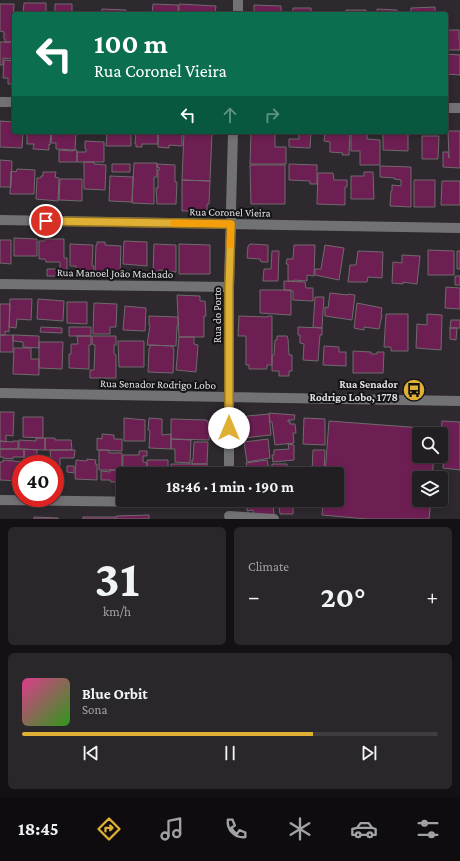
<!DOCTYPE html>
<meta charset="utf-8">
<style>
:root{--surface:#221f22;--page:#2a272a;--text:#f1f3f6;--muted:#a2a2a5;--line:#3f3d40;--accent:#dfb034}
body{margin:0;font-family:"Crimson Pro",serif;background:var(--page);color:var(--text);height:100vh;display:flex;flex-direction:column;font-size:15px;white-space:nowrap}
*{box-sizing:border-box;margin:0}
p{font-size:13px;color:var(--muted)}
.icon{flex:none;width:22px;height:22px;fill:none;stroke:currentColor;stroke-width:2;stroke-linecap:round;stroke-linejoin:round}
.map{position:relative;height:519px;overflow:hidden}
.details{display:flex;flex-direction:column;gap:8px;padding:8px;background:#131113;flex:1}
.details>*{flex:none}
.guide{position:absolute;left:12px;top:12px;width:436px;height:122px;border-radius:4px;box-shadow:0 2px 6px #0003,0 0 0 1px var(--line);background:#0b6e4f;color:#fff;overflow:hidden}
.controls{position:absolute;left:412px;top:427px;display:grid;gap:8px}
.controls a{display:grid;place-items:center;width:36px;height:36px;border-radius:4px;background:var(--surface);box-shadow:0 2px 6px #0003,0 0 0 1px var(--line);font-size:20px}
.speed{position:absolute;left:12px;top:455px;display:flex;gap:8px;font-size:20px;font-weight:700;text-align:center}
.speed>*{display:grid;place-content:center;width:52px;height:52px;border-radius:50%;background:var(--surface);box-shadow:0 2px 6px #0003,0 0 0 1px var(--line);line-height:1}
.speed .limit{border:6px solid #d22;background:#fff;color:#111}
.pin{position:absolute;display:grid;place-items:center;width:34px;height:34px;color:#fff;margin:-17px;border:2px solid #fff;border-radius:50%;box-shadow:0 1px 4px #0007}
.me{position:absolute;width:44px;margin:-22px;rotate:0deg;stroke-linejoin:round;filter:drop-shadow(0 0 3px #0008)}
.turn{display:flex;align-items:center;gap:14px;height:84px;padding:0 16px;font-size:18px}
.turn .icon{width:52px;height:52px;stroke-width:2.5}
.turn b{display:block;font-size:28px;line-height:34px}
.lanes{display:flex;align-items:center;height:38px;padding:0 16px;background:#0003;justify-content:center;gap:20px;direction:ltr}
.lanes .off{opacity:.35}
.big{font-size:30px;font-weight:700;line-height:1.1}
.details .card{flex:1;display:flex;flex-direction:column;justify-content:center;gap:6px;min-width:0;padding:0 14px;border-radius:6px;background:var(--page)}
.details .dial{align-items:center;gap:0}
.dial b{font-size:52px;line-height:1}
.song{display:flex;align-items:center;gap:12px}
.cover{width:48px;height:48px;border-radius:6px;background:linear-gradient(135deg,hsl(330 70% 55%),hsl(110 70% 35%))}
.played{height:4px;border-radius:2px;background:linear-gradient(90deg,var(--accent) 70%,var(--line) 70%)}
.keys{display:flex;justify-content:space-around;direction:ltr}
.heat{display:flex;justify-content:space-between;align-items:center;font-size:22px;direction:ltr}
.details .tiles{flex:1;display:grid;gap:8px;grid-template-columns:1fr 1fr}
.card:last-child{grid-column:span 2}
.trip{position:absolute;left:116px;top:467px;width:228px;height:40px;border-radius:4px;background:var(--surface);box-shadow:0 2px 6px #0003,0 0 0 1px var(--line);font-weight:700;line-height:40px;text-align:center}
.tabs{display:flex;height:64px;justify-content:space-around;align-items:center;background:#0e0c0e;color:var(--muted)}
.tabs .icon{width:28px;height:28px}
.tabs .active{color:var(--accent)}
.tabs b{font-size:18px;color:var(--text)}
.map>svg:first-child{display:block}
.building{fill:#6d1f53;stroke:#706a6d}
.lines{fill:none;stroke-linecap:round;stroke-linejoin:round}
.minor{stroke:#727275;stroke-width:10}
.route-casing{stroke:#917222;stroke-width:10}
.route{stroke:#dfb034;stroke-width:7}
.slow{stroke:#f59e0b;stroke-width:7}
.labels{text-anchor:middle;stroke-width:4;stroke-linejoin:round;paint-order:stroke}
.street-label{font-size:11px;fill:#e1dfe2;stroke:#141315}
.poi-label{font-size:11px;font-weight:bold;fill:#e1dfe2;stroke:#141315;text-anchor:end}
</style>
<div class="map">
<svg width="460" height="519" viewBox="0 0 460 519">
<rect width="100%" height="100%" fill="#2d292e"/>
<path class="building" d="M24 3H46V14H23Z
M0 4H14L13 26H14V42H5V39H4V32L0 31Z
M55 4H72V14H55Z
M153 4 178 5V14H152Z
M179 4 216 6 215 14H179Z
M254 5 281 6V14H254Z
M435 7V14H411V8Z
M293 8H311V14H293Z
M102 9 126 10V14H102Z
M377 9 397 10V14H377Z
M346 10H366V14H346Z
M128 12 152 13V14H128Z
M446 30H459V40H460V50H448V45H446Z
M0 42H13V44H14V57H13V59L3 58V65H0Z
M446 54 460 55V75L446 74Z
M4 60 14 61V84H8V78H3Z
M0 121 14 122V132H23L22 148 0 147Z
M448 131H460V168L443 167V152H448L449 158Z
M27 132H51L50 145 49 144V150L33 149 34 144H27Z
M52 132H76L75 150 56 149V143H51Z
M107 132H131V146H106Z
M136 132H158V144H142V147H136V144H135Z
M158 132H182V146L169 145V148L158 147Z
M184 132H212L210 181 182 180Z
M251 132H275V147H286V164H250Z
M299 132H311L310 148 289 147V139H299Z
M325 132H350L349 155H342L343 153 330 152V142L324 141Z
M351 132H367V139L380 140V165H360V151H351Z
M383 134H408V151L383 150Z
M422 136H439L438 159H422Z
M85 141 104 142V162H77V152H86V149H85Z
M59 150 73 151V150H77V162H59Z
M0 160 12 161 11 187H0Z
M84 162H94V164L106 165 105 190 84 189Z
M134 163H157V177H154V204L132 203Z
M112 164H130V172H112Z
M157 164 175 165V182H177L176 204H157L156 188H158V170H159L160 168 157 167Z
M289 164 317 165V184H310V181L289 180Z
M250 165H285V204H251Z
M380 166 411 167V207L390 206 391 191H392V185L401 186V180L394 179 395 178 380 177Z
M17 169 35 170 34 194H10L11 171 16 172Z
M43 172H56L55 177 59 178 58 201 36 199 37 178H41V176H43Z
M364 172H373L374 199H351V176H364Z
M318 173H333L334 180H347V187H345V205L317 204Z
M110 176 133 177 132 202 109 201Z
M60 179H82V201L59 200Z
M182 180 210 181 209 204H207V211H182Z
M414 180H435V207H414Z
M442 181H460V205H441Z
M14 238 37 239V256H14Z
M45 239H64V258H67V276H47V269H60V262H46L45 259H39V241H45Z
M0 240H11V264L0 263Z
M124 241 147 242V266L123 264Z
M97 242H105V245L121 246 120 275 95 273 96 245H97Z
M70 244 93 245 92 266H94L93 277 76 276V266H70Z
M154 244 176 245V272L159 270V278H150V272H153Z
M179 244 210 245V274H179Z
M250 244 268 245V262H261L260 259 247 258 248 246Z
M294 245H315L314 276 307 275V281L294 280 293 281H288V264H286L287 259H293Z
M325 245 344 248 339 280 315 275V269H321Z
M428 250 454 251V275H428Z
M272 251H279L278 281H263L264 269H271Z
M358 251 383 252 382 278 368 277 367 282H348L350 265H356Z
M457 251H460V269H457Z
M402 255 420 256 417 284 403 282V284L392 283 393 262 402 263Z
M455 276H460V285H455Z
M284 281 305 282 306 288H313V301L293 300V291L284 290Z
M446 287 460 288V309L445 308Z
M260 290H291V315L260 313Z
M330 293 348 295V294L355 295 352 320 325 316V307L328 308Z
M177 295 200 296V301H205L206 316H204V337H179Z
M315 297H324L322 328 313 327Z
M10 299H32L31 320 17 319 16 328 9 327Z
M38 299 64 301 63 321 37 319Z
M67 302H87V324L67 323Z
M94 303 117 304 116 327H110V334H93Z
M357 303 382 308 381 315H382L379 329 364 327V330L354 328Z
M0 304H10L9 332 5 331V335H0Z
M125 306 146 308 145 331 123 330Z
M386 314H408V351H391V347H384Z
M427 314 442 315 441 350 416 348 417 324 427 325Z
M149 316 178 317V325L177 326 176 346 147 345 150 325H149Z
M239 316 267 317 268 316H272V365H267V369H249V365H246V336H238Z
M451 320H460V328H450Z
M41 327 62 328V333L40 332Z
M69 327H91V336H69Z
M298 327 322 328V335H320L318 361 303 360 304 344 300 343V335H298Z
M450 328H457L456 340 450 339Z
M0 335H13V352H0Z
M13 335 39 336V348L23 347V342L13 341Z
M77 336H91V345H89V369L69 368V354H71V344H78Z
M92 336H116V345H114V354L116 355V378H90V370H94L95 345 92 344Z
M277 336H287L288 339 289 355H292V371H289V376H279V371H272V356L274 355 275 340H277Z
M179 337H194V344L198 345 196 372 176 370Z
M118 341H144V367H119Z
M39 342H63L62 369 39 368Z
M150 345 173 346V349H174L173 373 148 372 149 348H150Z
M324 346 339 347V352H346V366L323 365Z
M14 348H31V359H39V375L13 374Z
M353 351 371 352V354H377V352H384L383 373H353Z
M0 412H14L13 436 6 435V442L0 441Z
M269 413 295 415 294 420H288V422L290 421V424H295L296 433H293L294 443 275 445 272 422H270Z
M269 414 271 435 244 438 242 421 247 416Z
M23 417H43V438L23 437Z
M124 418 145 420V441H124Z
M149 418 162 419V435L171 434V449L149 448 150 431 148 430Z
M304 418 325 419V445L303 444Z
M171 419 207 420V422H210L209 440 171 439Z
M329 421 436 429V434H419V456H434L432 478H419V500H431L429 519H367L322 515 323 500H337V474H325Z
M442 421 460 422V470L443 468 444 457 439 456H441V434Z
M102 434 114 435V439H122V451L97 450V438L102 439Z
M36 438H45V450L19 449V440L36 441Z
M45 438H55V440H71L72 450H45Z
M171 439 191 440 190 463 175 462V449H171Z
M268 439 270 458 247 462 244 442Z
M0 441 13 442V441H18V449H0Z
M194 442H208L207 464H192V460H193Z
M288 444 294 445V460L273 462 272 455H274V450L289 449Z
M0 449H24V457H13V459L3 458V457H0Z
M24 449 37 450V457H31V459H24Z
M50 450H75L74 458H60V466L55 465V464H51Z
M99 450H109V453H122V470H99Z
M313 450H325L324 472H312Z
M139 451H147V456H143V462L147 463V474H123L122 482 123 455H139Z
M87 459 96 460 95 464H97V480L75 479 76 460 87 461Z
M3 460 23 462V464H21V481L0 480V462H3Z
M147 460H168V474H147Z
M267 460 270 473 248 474 246 463Z
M26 462 49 463V464H26Z
M171 464H207V474H171Z
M272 464H287V467H290L291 471H294V474H278V471H272Z
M67 466H74V473L67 472Z
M110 470H116V472H123L122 480H116L115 482H111L110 480H101V471L110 472Z
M247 500H273L274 517 254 515 253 510 247 511Z
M280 502H293V514H280L279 506H281Z
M149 515V519H116V516Z
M34 517 58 518V519H34Z
M83 517H115V519H83Z"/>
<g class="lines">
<path class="minor" d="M238 14V0
M0 102H14
M446 108H460
M0 220 460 228
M0 284 229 287
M0 393 460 401
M229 474V287L233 132
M0 500 229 503
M229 516 274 519"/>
</g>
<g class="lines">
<g class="route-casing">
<path id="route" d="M46 221 231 224 229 287V428"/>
</g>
<use href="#route" class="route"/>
<path class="slow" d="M174 223 231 224 230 245"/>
</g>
<defs>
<g id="bus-disc" transform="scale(1.15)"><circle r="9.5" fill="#dfb034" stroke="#141315"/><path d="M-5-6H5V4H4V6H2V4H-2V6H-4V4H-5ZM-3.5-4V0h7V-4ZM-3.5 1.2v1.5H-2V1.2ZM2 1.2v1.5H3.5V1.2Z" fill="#111"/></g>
</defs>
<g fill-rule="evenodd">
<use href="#bus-disc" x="414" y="390"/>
</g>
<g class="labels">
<g class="street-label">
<text transform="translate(230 212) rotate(1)" y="4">Rua Coronel Vieira</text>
<text transform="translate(115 273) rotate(1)" y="4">Rua Manoel João Machado</text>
<text transform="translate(217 315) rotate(-90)" y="4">Rua do Porto</text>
<text transform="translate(158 384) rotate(1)" y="4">Rua Senador Rodrigo Lobo</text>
</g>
<g class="poi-label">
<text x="398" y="388">Rua Senador<tspan x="398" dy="13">Rodrigo Lobo, 1778</tspan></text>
</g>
</g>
</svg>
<div class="controls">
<a><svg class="icon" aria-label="search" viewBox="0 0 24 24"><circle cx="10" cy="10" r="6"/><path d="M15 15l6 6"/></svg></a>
<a><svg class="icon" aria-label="layers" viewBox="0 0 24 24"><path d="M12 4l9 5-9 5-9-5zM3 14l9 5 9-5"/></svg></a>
</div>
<div class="speed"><div class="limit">40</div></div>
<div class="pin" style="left:46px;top:221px;background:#d93025"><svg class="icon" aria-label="arrive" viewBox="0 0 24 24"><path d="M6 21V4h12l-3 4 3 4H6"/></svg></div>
<svg class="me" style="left:229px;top:428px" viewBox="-20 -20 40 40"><circle r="19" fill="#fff"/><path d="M0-13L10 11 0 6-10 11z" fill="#dfb034"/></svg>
<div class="trip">18:46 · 1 min · 190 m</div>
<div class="guide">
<div class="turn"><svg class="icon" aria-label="left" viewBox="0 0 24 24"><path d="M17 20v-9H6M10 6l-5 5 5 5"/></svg><div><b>100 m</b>Rua Coronel Vieira</div></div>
<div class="lanes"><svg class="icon" aria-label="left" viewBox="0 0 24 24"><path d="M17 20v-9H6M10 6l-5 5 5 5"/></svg><svg class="icon off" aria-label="ahead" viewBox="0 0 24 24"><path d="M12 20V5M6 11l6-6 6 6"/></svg><svg class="icon off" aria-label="right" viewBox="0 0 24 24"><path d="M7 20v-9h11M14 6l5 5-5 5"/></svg></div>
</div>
</div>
<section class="details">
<div class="tiles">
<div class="card dial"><b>31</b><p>km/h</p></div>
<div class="card"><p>Climate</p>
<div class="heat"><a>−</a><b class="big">20°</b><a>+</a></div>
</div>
<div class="card">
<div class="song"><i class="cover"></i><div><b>Blue Orbit</b><p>Sona</p></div></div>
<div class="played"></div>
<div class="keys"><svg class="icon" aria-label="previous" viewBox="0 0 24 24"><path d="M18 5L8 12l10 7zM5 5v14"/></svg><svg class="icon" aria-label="pause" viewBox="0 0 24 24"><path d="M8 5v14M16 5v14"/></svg><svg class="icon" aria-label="next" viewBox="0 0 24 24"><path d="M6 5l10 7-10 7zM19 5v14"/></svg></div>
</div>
</div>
</section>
<nav class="tabs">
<b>18:45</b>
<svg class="icon active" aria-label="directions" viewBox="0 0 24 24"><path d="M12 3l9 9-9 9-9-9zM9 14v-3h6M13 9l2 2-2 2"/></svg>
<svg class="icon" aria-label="music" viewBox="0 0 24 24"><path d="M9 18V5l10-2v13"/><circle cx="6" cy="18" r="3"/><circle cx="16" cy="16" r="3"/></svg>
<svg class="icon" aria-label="phone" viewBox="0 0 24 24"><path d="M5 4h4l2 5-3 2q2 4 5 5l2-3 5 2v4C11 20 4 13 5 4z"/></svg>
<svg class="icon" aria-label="climate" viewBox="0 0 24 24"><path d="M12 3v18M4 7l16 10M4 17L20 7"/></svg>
<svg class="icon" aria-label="car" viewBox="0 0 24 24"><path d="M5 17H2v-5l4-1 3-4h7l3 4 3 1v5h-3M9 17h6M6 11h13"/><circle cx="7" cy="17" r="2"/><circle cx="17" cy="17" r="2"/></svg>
<svg class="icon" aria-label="filters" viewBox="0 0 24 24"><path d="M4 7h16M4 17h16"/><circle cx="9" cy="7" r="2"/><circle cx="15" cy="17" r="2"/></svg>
</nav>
